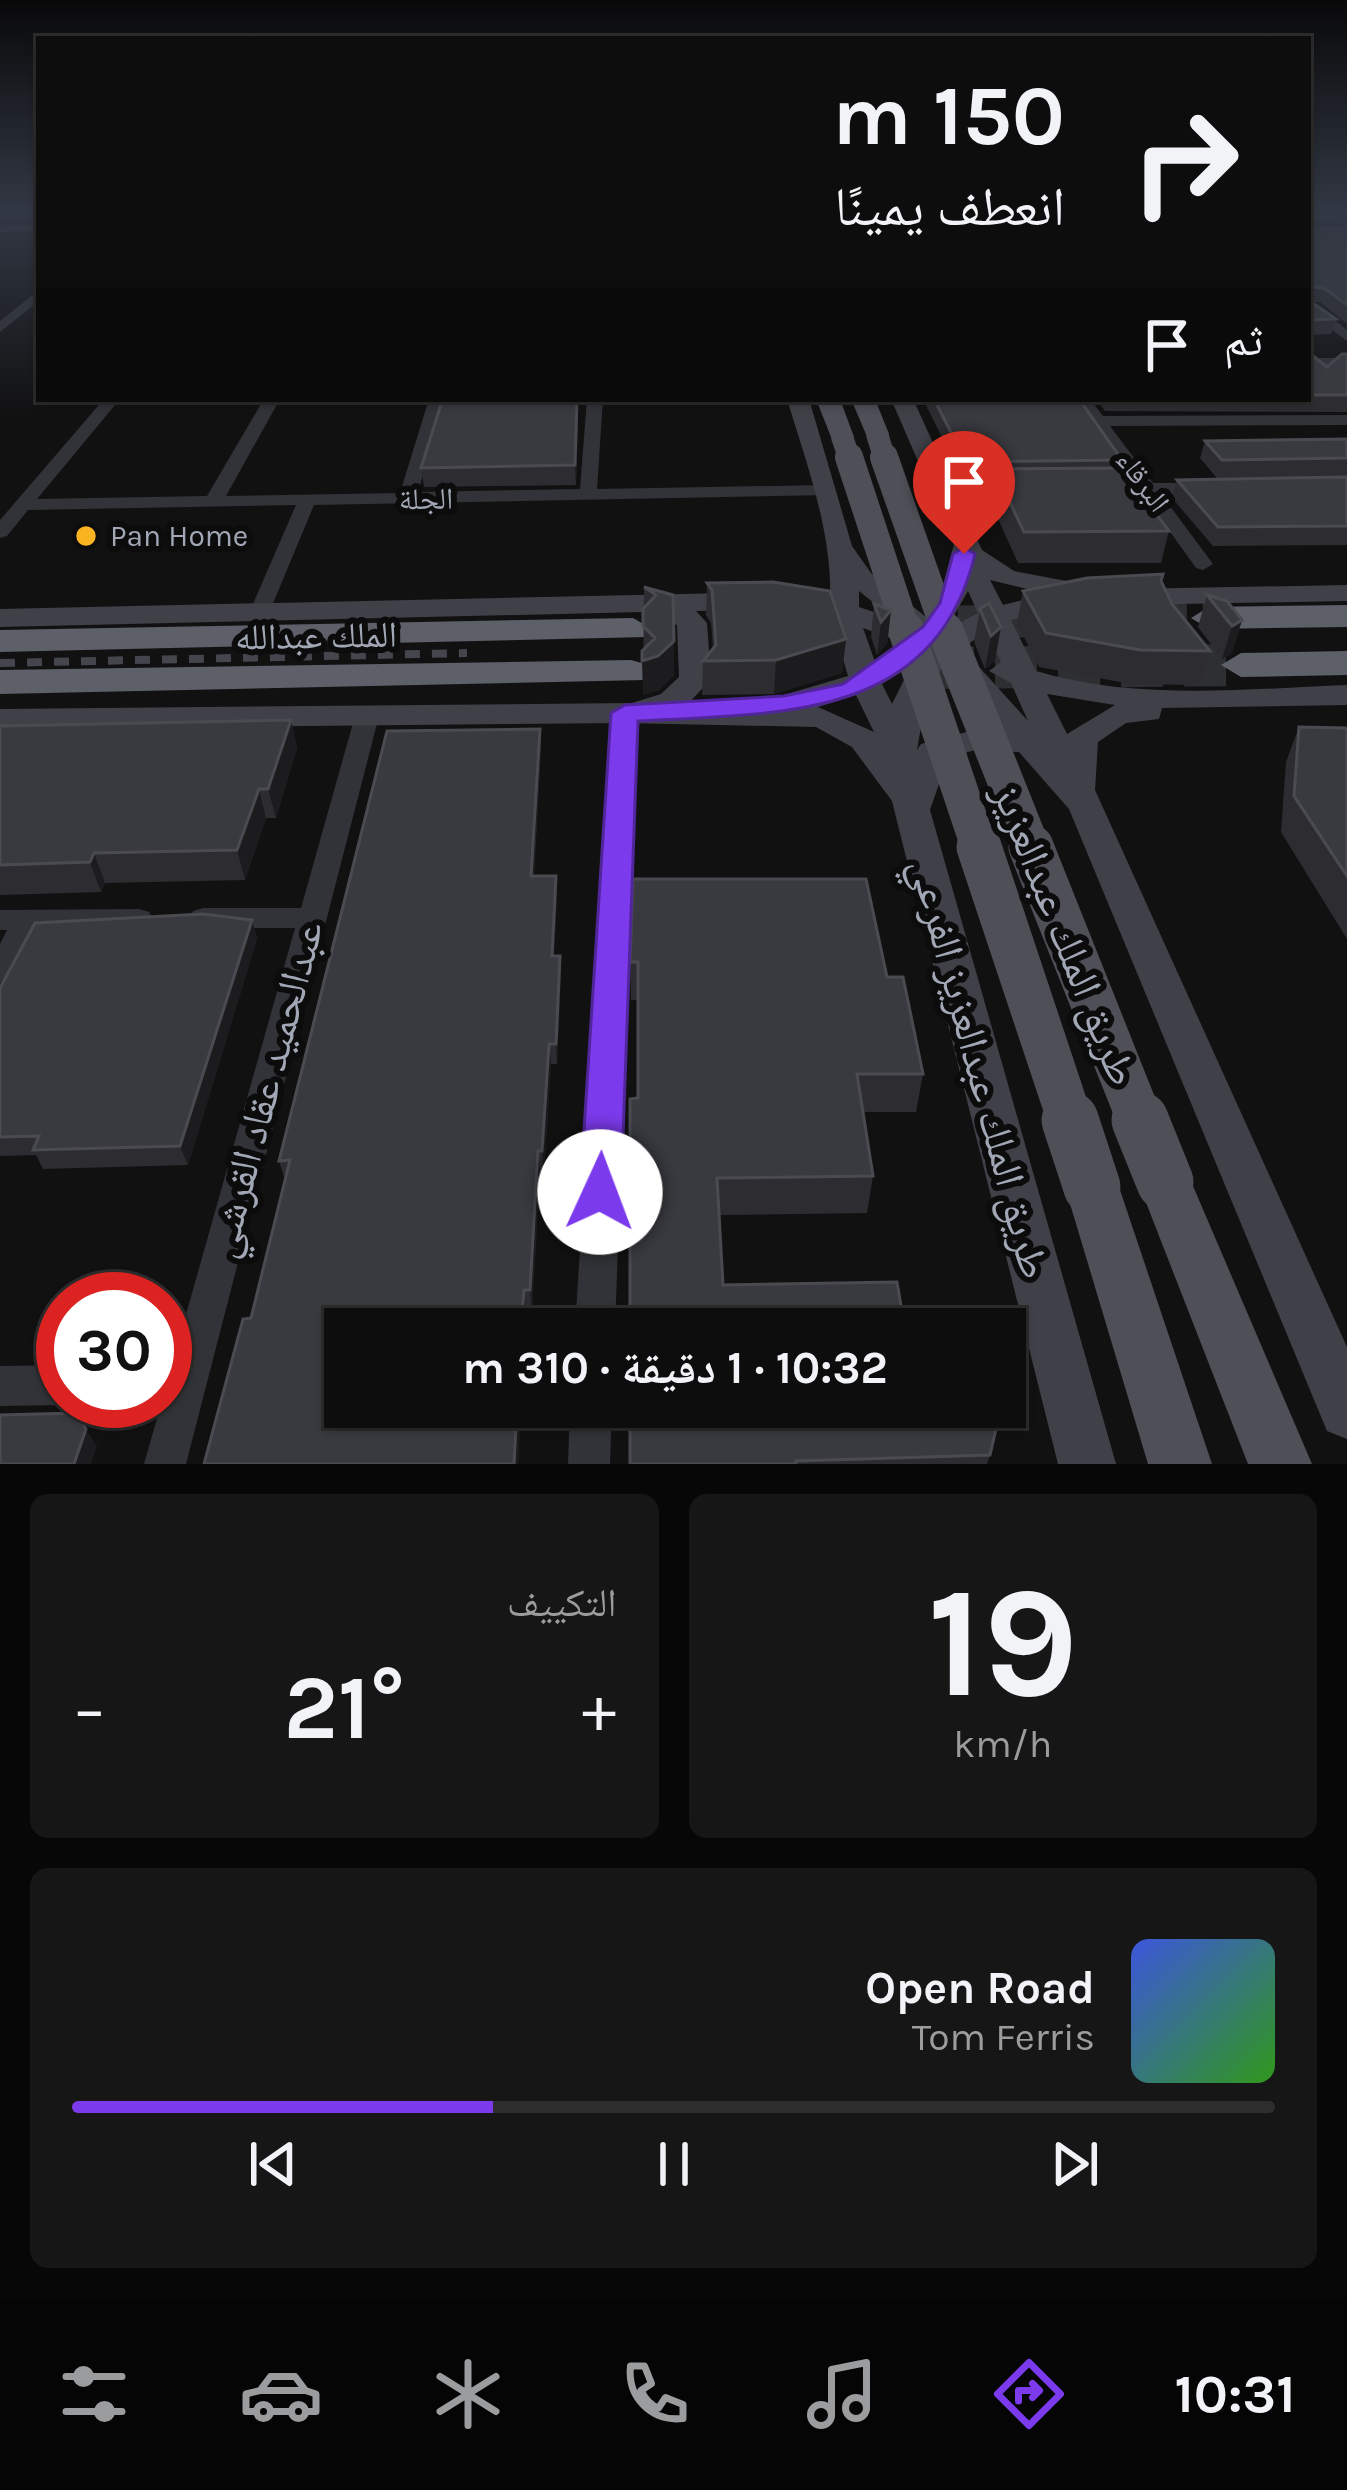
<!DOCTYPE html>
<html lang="ar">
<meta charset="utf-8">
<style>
:root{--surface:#0d0d0e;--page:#161617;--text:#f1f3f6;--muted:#9a9c9e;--line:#2d2d2e;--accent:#7c3aed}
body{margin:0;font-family:Karla,"Noto Naskh Arabic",sans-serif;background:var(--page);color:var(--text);direction:rtl;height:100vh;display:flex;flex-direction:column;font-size:45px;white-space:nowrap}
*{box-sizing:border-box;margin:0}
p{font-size:39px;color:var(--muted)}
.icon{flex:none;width:66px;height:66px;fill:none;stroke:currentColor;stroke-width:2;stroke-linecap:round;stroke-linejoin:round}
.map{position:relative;height:1464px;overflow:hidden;direction:ltr}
.details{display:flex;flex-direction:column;gap:30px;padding:30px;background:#070708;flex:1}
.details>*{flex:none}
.top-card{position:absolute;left:36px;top:36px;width:1275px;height:366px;border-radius:0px;box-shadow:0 3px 9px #0004,0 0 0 3px var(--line);direction:rtl;background:#0d0d0e;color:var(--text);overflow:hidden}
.speed{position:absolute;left:36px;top:1272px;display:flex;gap:24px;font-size:60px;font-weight:700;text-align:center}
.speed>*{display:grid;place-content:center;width:156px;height:156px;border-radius:50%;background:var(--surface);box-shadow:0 3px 9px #0004,0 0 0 3px var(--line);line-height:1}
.speed .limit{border:18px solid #d22;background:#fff;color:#111}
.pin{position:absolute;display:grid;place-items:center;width:102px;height:102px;color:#fff;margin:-123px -51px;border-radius:50% 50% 50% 0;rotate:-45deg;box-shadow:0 0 12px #0007}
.pin .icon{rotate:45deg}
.me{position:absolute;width:132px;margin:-66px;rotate:2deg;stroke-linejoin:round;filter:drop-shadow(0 0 9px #0008)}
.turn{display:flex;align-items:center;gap:42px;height:252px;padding:0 48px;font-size:54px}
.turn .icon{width:156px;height:156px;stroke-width:2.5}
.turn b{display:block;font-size:84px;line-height:102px}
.then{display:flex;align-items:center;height:114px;padding:0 48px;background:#0003;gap:24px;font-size:45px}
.big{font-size:90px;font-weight:700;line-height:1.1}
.details .card{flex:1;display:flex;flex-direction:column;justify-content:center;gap:18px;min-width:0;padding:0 42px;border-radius:18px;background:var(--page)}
.details .dial{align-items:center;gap:0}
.dial b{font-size:156px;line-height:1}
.song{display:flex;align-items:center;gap:36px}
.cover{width:144px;height:144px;border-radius:18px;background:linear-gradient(135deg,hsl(230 70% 55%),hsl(110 70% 35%))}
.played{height:12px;border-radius:6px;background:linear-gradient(90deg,var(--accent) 35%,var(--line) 35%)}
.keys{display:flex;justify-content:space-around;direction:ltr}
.heat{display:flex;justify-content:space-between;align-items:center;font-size:66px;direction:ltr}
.details .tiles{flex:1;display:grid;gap:30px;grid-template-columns:1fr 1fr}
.card:last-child{grid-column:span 2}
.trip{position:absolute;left:324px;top:1308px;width:702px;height:120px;border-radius:0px;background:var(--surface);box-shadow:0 3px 9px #0004,0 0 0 3px var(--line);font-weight:700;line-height:120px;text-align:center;direction:rtl}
.tabs{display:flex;height:192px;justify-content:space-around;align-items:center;background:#050506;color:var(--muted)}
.tabs .icon{width:84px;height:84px}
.tabs .on{color:var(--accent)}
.tabs b{font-size:54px;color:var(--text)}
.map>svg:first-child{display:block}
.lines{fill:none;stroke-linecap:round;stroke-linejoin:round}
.highway-tunnel-far1{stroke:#2e2f32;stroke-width:33;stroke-dasharray:33 16;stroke-linecap:butt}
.highway-tunnel{stroke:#2e2f32;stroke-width:42;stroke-dasharray:42 21;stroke-linecap:butt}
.street{fill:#323338;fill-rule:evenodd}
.secondary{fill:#404148;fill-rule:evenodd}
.primary{fill:#4e4f57;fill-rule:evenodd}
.highway{fill:#5d6069;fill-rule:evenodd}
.rail{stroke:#45464d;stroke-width:8;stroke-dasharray:15 12;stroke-linecap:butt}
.primary-bridge-far4{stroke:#4e4f57;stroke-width:22}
.primary-bridge-far3{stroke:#4e4f57;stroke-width:28}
.primary-bridge-far2{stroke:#4e4f57;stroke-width:36}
.primary-bridge-far1{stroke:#4e4f57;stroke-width:45}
.primary-bridge{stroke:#4e4f57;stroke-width:57}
.wall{fill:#2d2d31}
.shaded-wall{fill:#1c1c1f}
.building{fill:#393a3f;stroke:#4a4b51;stroke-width:3}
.route{fill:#7c3aed;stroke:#51269a;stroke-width:3}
.poi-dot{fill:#fab321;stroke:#0c0c0d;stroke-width:4.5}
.labels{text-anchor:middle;stroke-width:12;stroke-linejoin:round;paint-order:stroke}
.far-street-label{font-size:30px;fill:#a1a7b4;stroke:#0c0c0d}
.far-poi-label{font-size:30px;fill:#a1a7b4;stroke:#0c0c0d;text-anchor:start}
.street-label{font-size:36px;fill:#a1a7b4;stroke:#0c0c0d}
.near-street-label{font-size:42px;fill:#a1a7b4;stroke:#0c0c0d}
</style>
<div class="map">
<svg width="1347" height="1464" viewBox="0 0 1347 1464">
<rect width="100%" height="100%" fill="#111112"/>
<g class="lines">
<path class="highway-tunnel-far1" d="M958 622 1209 618"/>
<path class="highway-tunnel" d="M932 668 1241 665"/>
<path class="street" d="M39 225V231L0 232V226Z
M39 290V301L0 332V321Z
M1308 306H1317L1347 330V341L1308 312Z
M1308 358H1347V366H1308Z
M104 399H120L37 499 207 496 264 399H280L226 496 400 493 429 399H445L418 492 580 489 587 399H603L597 489 827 485 836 490 827 495 314 505 269 613 259 619 249 613 296 505 28 510 7 536 0 538V520Z
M1074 399H1090L1103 416 1347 415V425L1110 426 1153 483H1203L1212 488 1203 493 1161 494 1213 564 1203 570 1196 568 1143 494 1100 493V485L1135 483Z
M941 485H1023L1032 490 1023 495 935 494 932 490Z
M625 706 637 713 615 1329H575L613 713Z
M367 709 379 716 186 1464H144L162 1401H165V1389L295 928H203L193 925 189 918 193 911 203 908H301L355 716Z
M139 909 149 912 153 919 149 926 36 930 11 980 0 983V944L7 930H0V910Z
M63 1365V1401H73L63 1405 0 1406V1366Z
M570 1407H612L610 1464H568Z"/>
<path class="secondary" d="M787 399H809L852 546 871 573 926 617 944 582 954 544 891 399H913L982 550 1014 571 1077 583 1081 589 1073 606 1011 620 1036 671C1135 701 1244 689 1347 685V705L1162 708 1159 719 1126 723 1098 742 1095 790 1347 1347V1439L1327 1431 1069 809 1019 752 975 750 948 758 930 810 1116 1464H1058L892 801 852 747 816 727 625 723 0 729V709L632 703 661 694 679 677 677 625 643 612 0 627V609L772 592 830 602C833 534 807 465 787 399ZM990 580 1048 594 1003 605ZM859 591 894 619 859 607ZM968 591 978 613 945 631ZM772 610 831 619 848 676 777 697 774 706 687 705 711 679 707 623 696 611ZM863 628 901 642 902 643 875 662ZM986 631 1001 662 989 671 1011 683 1028 721 971 658H950ZM947 661 949 672 1003 733 974 730 921 744 917 750 927 692ZM911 666 892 704 882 684ZM1047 694 1115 705 1067 734ZM856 695 874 732 818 707Z
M1347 585V601L1127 605 1113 597 1127 589Z"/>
<path class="primary" d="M816 399H840L854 437 851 442H833Z
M851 399H875L889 434 886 439H868Z
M1165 1158 1184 1165 1312 1464H1248L1138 1182 1146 1165Z
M1092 1163 1111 1170 1119 1187 1212 1464H1148L1065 1187 1073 1170Z"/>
<path class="highway" d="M1347 605V627L1209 629 1191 618 1209 607Z
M633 618 652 629 646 637 0 652V630Z
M1347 651V675L1241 677 1221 665 1241 653Z
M631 660 645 664 651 672 645 680 0 694V670Z"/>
<path class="rail" d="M0 663 467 653"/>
<path class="primary-bridge-far4" d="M877 434 885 460
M842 437 850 460"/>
<path class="primary-bridge-far3" d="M849 457 907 633
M884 457 946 633"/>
<path class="primary-bridge-far2" d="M906 630 980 850
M945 630 1033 850"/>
<path class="primary-bridge-far1" d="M979 847 1071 1123
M1031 847 1141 1123"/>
<path class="primary-bridge" d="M1070 1120 1092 1187
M1140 1120 1165 1182"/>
</g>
<path class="wall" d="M1308 211H1347V324L1320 302H1312L1336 319 1331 334 1308 335Z
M1308 352 1327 367 1347 354V412L1105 411 1096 399H1308Z
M923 399H1083L1082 403 1122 460 1120 468 1169 531 1161 563H1018L989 499 992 480H963Z
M578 419 576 485 424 487 421 468Z
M1347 439V477L1217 478 1200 458 1205 441Z
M1347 477V545L1213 546 1172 498 1177 480Z
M1161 582 1172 604 1210 651 1200 685 1131 684 1039 667 1017 623 1023 591Z
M707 583 846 639 842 673 774 694 702 695 703 661 713 649 711 623 706 615Z
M644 587 673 595 674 675 659 690 643 695Z
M1207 595 1242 620 1232 653 1222 659 1198 627Z
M989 603 995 661 985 669 974 642 980 609Z
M874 604 891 610 887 644 877 655 871 637Z
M291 720 297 748 276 818H266L245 880 105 883 101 892 0 895V726Z
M1299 727 1347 728V939L1281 832 1286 762Z
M540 729 541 747 534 876H556L557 895 554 956H560L561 975 557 1064H551L544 1171H540L532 1310H526L525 1329H345V1407H521L518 1464H204L243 1319 251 1318 285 1180 279 1161 387 731Z
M252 920 257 939 188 1165 43 1169 36 1155 0 1156V988Z
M630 962 887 977 923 1074 916 1112H863L873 1176 867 1213 719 1215 723 1285 630 1329 638 1098V1000H631Z
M990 1455 987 1464H630Z"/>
<path class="shaded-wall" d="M1347 214V226L1308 231V219Z
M577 401 578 419 576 485 575 465Z
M891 610 887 644 877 655 881 622Z
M1242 620 1232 653 1222 659 1232 626Z
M1001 627 995 661 985 669 991 636Z
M846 639 842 673 774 694 776 660Z
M674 641V675L659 690 643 695 642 661Z
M291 720 297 748 276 818 268 789Z
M540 729 541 747 532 896 531 876Z
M259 789 266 818 245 880 237 850Z
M94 853 105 883 101 892 90 862Z
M556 876 557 895 553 976 552 956Z
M252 920 257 939 188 1165 180 1146Z
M560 956 561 975 557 1064 556 1044Z
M549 1044 551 1064 544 1171 542 1151Z
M538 1151 540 1171 532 1310 530 1290Z
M524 1290 526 1310 525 1329H521Z
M517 1407H521L518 1464H514Z
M86 1429 97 1446 91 1464H74Z"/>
<path class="building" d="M1308 211H1347V214L1308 219Z
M1308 220 1312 229 1347 227V305L1324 288 1312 287 1310 301 1336 319 1308 320Z
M1308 352 1327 367 1342 354H1347V395H1308Z
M514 399H572V401H577L575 465 421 468 442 401H513Z
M934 399H1079L1122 460 966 462Z
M1347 439V458L1222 460 1205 441Z
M1121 468 1169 531 1024 532 994 469Z
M1347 477V526L1218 527 1177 480Z
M1163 574 1161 581 1172 604 1210 651 1140 650 1046 633 1023 591 1087 578Z
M773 582 830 591 846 639 776 660 703 661 716 645 712 590 707 583Z
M644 587 673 595 674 641 658 656 642 661V651L655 638 643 626V609L656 595Z
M1207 595 1227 601 1242 620 1232 626Z
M989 603 1001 627 991 636 980 609Z
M874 604 891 610 881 622Z
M291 720 268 789H259L237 850 94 853 90 862 0 865V726Z
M1299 727 1347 728V876L1294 796Z
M540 729 531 876H556L552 956H560L556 1044H549L542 1151H538L530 1290H524L521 1329H345V1407H517L514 1464H204L243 1319 251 1318 290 1160 279 1161 387 731Z
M633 879H866L887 977H903L923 1074H857L873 1176 717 1178 723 1285 897 1282 905 1329H630V1099L638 1098V962H630Z
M203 914 252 920 180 1146 33 1150 39 1136 0 1137V988L35 923Z
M630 1407H1001L990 1455 796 1461V1464H630Z
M76 1413 86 1429 74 1464H0V1415Z"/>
<linearGradient id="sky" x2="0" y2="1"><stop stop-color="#09090a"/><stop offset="0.51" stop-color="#323844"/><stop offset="1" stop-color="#323844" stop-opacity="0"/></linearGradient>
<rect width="1347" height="416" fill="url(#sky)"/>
<path class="route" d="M964 547 975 554C935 722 778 713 638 721L621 1192 615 1205 600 1210 586 1205 580 1192 611 713 625 705 784 696 843 684 923 627 940 603 953 554Z"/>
<circle class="poi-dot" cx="86" cy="536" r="12"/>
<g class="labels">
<g class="far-street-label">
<text transform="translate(1143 481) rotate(54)" y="10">البرقاء</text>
<text transform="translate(426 499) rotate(-1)" y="10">الجلة</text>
</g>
<g class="far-poi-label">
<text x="110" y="546">Pan Home</text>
</g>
<g class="street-label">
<text transform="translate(316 635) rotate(-1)" y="13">الملك عبدالله</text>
</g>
<g class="near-street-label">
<text transform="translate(1066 934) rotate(68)" y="15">طريق الملك عبدالعزيز</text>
<text transform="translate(981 1068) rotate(75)" y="15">طريق الملك عبدالعزيز الفرعي</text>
<text transform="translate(264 1089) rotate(-75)" y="15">عبدالحميد عقاد القرشي</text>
</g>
</g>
</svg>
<div class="speed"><div class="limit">30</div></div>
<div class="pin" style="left:964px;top:554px;background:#d93025"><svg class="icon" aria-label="arrive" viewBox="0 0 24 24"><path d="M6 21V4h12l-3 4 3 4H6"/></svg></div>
<svg class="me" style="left:600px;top:1192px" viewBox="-20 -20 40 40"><circle r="19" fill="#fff"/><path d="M0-13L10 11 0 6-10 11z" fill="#7c3aed"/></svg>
<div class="trip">10:32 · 1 دقيقة · 310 m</div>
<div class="top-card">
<div class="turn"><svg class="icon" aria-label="right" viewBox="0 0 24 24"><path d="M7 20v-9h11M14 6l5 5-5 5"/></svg><div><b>150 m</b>انعطف يمينًا</div></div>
<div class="then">ثم<svg class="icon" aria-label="arrive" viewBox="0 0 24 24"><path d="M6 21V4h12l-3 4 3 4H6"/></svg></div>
</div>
</div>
<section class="details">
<div class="tiles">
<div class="card dial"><b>19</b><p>km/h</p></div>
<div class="card"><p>التكييف</p>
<div class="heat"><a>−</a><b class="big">21°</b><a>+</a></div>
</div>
<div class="card">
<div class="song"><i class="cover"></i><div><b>Open Road</b><p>Tom Ferris</p></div></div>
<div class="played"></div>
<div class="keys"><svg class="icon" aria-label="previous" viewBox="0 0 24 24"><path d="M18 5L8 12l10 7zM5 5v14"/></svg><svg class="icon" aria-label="pause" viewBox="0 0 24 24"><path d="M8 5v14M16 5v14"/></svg><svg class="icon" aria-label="next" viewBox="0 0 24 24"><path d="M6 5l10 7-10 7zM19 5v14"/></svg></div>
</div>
</div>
</section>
<nav class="tabs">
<b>10:31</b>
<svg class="icon on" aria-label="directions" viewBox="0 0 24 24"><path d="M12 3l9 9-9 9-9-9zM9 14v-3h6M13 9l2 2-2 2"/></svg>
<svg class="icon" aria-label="music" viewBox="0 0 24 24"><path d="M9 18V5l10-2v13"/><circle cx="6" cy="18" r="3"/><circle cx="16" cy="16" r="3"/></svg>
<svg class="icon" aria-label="phone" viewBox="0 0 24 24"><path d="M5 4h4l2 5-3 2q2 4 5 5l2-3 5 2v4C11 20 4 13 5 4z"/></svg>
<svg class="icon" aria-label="climate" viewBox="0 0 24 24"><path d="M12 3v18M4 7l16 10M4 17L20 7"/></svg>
<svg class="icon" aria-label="car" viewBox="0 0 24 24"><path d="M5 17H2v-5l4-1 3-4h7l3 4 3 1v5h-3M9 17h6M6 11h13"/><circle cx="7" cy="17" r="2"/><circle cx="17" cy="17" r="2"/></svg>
<svg class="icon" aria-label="filters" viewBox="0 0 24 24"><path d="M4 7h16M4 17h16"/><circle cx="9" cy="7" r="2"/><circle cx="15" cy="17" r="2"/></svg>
</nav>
